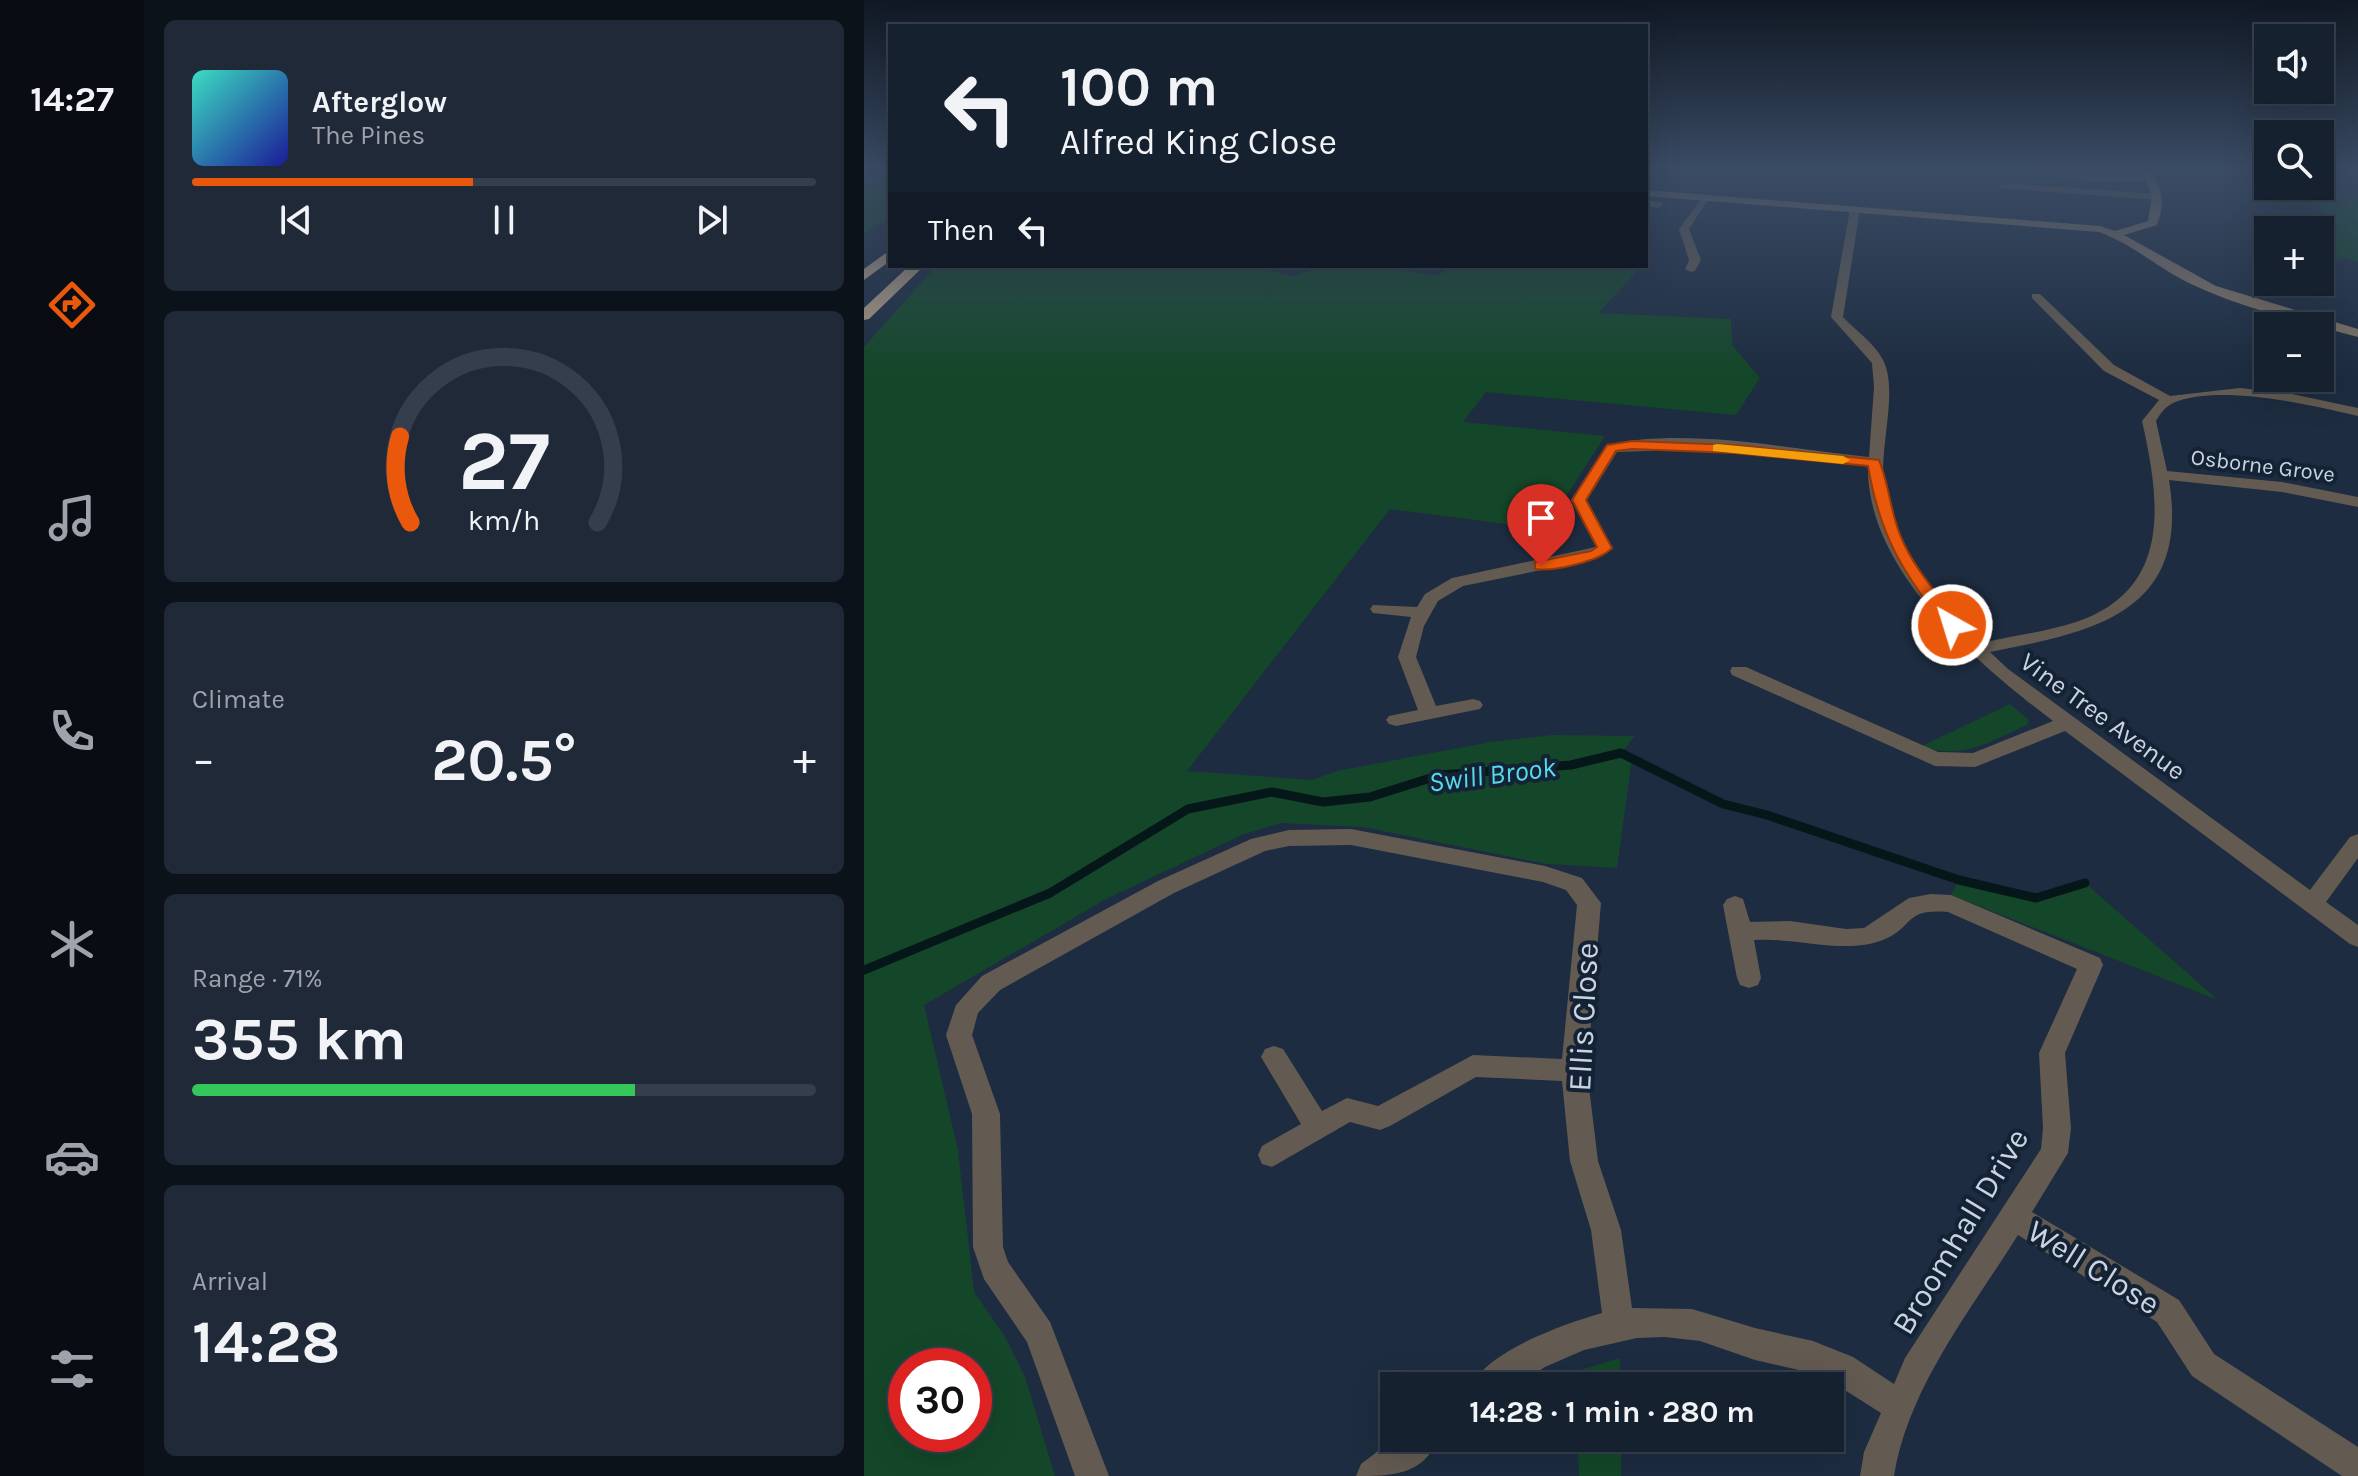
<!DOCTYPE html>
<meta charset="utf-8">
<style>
:root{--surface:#162130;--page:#1f2938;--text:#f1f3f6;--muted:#9ea3ab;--line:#353e4c;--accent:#ea580c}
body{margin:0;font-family:Karla,sans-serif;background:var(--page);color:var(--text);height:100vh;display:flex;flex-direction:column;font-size:30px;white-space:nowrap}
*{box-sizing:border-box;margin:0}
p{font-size:26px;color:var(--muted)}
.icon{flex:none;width:44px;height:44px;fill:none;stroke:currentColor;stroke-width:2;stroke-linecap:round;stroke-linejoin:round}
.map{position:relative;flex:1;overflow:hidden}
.sheet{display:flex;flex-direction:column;gap:20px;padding:20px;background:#0c121a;width:720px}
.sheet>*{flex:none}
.hud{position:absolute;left:24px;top:24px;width:760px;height:244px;border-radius:0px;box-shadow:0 8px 32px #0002,0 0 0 2px var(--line);background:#162130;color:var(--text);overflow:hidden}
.controls{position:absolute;left:1390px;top:24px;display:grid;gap:16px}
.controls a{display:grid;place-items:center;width:80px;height:80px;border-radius:0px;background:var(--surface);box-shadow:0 8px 32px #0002,0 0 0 2px var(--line);font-size:40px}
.speed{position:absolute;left:24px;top:1348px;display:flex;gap:16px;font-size:40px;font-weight:700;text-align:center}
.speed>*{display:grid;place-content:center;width:104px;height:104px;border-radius:50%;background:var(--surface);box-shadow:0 8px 32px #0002,0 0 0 2px var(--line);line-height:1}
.speed .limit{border:12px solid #d22;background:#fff;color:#111}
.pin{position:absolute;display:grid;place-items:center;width:68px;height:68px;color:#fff;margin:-82px -34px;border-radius:50% 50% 50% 0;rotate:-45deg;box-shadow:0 0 8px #0007}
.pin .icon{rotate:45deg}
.me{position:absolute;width:88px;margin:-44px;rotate:321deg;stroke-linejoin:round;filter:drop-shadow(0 0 6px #0008)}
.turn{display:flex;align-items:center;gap:28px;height:168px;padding:0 40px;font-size:36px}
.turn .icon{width:104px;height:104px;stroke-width:2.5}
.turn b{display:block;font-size:56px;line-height:68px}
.then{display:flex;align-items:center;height:76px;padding:0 40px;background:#0003;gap:16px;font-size:30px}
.big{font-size:60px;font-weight:700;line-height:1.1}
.sheet .widget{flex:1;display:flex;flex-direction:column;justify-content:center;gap:12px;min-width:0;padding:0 28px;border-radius:12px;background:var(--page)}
.sheet .dial{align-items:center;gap:0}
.dial svg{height:208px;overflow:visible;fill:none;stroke:var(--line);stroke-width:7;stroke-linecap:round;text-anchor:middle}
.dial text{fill:var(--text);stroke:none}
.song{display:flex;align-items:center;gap:24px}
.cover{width:96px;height:96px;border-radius:12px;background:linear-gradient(135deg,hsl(170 70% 55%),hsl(240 70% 35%))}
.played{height:8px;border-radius:4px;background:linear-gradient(90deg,var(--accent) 45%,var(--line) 45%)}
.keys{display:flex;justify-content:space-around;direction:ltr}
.heat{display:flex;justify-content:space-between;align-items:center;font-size:44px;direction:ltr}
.charge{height:12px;border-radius:6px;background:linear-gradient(90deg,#34c759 71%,var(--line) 0)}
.trip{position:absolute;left:516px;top:1372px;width:464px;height:80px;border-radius:0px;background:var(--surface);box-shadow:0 8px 32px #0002,0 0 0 2px var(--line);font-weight:700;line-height:80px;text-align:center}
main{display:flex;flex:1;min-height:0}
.dock{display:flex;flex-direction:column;width:144px;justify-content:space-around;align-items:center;background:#090d13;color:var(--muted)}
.dock .icon{width:56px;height:56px}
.dock .selected{color:var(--accent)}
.dock b{font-size:36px;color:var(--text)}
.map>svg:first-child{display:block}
.green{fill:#144729;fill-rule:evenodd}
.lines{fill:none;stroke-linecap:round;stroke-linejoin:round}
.stream{stroke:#061719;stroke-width:9}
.street{fill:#635b51;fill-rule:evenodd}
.secondary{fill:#837566;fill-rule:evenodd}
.highway{fill:#b09b84;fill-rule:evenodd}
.route{fill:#ea580c;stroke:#983908;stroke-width:2}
.slow{fill:#f59e0b}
.labels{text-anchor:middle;stroke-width:8;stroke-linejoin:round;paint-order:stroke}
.far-street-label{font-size:22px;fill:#cad3e0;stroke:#142235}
.street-label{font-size:26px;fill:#cad3e0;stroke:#142235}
.water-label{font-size:28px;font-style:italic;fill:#56d9eb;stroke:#142235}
.near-street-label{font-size:32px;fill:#cad3e0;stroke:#142235}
</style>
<main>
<nav class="dock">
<b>14:27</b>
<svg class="icon selected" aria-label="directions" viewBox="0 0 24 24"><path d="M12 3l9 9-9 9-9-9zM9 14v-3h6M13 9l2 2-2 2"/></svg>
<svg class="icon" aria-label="music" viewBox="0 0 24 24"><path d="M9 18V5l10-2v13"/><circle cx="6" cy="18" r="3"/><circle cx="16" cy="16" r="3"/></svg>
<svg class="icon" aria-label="phone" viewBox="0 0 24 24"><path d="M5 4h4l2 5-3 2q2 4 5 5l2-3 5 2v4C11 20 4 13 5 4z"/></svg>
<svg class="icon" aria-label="climate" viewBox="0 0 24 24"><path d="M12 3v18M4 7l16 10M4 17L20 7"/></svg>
<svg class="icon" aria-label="car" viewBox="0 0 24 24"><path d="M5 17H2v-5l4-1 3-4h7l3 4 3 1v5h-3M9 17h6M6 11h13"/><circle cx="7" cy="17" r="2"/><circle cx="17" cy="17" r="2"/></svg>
<svg class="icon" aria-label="filters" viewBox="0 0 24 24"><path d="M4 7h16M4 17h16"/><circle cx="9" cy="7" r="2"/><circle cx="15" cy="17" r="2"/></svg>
</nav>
<section class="sheet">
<div class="widget">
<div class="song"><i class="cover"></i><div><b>Afterglow</b><p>The Pines</p></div></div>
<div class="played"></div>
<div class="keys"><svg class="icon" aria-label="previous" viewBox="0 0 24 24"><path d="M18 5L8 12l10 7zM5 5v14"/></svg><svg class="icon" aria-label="pause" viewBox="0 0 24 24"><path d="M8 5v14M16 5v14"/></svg><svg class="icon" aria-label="next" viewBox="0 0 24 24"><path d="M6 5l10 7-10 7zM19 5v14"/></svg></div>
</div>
<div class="widget dial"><svg viewBox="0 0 100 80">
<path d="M14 69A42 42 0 1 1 86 69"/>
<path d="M14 69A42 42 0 0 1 10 36" stroke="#ea580c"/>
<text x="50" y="56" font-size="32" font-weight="700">27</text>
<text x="50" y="72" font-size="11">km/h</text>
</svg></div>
<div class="widget"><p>Climate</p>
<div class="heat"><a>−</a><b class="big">20.5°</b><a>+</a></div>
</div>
<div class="widget"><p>Range · 71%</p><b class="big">355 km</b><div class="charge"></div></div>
<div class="widget"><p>Arrival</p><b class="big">14:28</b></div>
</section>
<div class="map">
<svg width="1494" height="1476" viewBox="0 0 1494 1476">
<rect width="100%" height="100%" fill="#1d2c40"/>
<path class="green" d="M0 180 26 183V219L0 233Z
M1445 193 1494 194V262L1483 258 1456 264V230H1452L1446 217H1463Z
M72 266H392L430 277C473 255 526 267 572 276L588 266H778L734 313 867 319 868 345 896 378 872 415 622 392 599 422 741 436 681 529 526 509 323 771 448 780 473 771 627 742 689 735 771 736 757 753 768 758 753 868 683 864 499 827 417 823 380 834 242 899 60 1005 94 1150 110 1292 140 1335 161 1377 191 1476H0V347ZM42 1366H110V1434H42Z
M1146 704 1165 720 1163 725C1122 743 1102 759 1056 747Z
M1095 880 1172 898 1221 883 1354 1000 1087 895Z
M756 1358V1386H713V1371Z
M714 1438H757V1476H715Z"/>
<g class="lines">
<path class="stream" d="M0 970 186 893 324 809 408 792 459 802 506 797 576 775 707 765 757 753 859 804 903 815 1095 880 1172 898 1221 883"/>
<path class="street" d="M1160 170 1222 175H1289L1294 178 1289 181H1222Z
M1138 183 1294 194 1299 197 1294 200 1135 188Z
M840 195 845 198 825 229 837 260 831 271 827 272 821 269 825 260 815 229Z
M782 200 798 203 799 205 794 208 782 206Z
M991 206 996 209 979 317C992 331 1012 344 1020 362 1034 394 1015 447 1020 483 1030 546 1073 599 1117 643 1148 636 1181 632 1212 622 1309 589 1296 501 1278 421L1295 400 1240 371 1168 298V294H1176L1250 365 1306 396 1376 388 1423 393 1494 408V416C1446 405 1355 383 1309 403 1301 407 1296 414 1292 421L1303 471 1418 482 1494 497V507L1418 492 1305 480C1327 614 1228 632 1126 652L1144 669 1446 890 1486 837 1494 834V858L1462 902 1494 925V947L1486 944 1201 731 1111 767 1071 766 868 675 866 671 868 667H882L1074 752 1109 753 1189 721C1114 664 1002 570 1004 466L843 449 753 452 723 500 749 548 732 559 599 586 574 601 560 626 552 657 572 706 609 699 616 701 619 705 616 709 532 726 525 724 522 720 525 716 554 710 534 657 547 617 509 613 506 609 509 605 553 607 561 594 588 578 732 547 707 500 743 445C824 427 923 449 1005 457L1010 387 1008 363 967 317 986 209Z
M487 829 681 866 718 878 737 903 723 1071 734 1161 757 1230 768 1308 828 1309 891 1328 949 1341 989 1357 1030 1384 1041 1358 1177 1149 1179 1128 1175 1053 1213 969 1084 912C1039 908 1051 927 1019 940 980 955 933 937 890 940L897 978 894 985 885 988 876 985 873 978 859 905 863 899 871 896 879 899 886 922 926 921 982 929 1000 928 1045 898 1067 894 1087 895 1236 958 1239 965 1201 1053 1207 1128 1204 1153 1168 1212 1315 1300 1350 1354 1494 1447V1476H1478L1328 1376 1293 1322 1154 1235C1107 1310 1044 1388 1030 1476H996L1000 1452 1017 1413 957 1375 891 1360 836 1341 801 1337 773 1338 720 1350 681 1367 651 1386H608C622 1351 703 1323 738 1313L727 1230 706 1161 698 1081 612 1077 526 1126 516 1130 486 1122 408 1167 398 1164 394 1155 398 1146 437 1124 397 1057 401 1049 410 1046 419 1049 458 1111 483 1098 514 1106 609 1055 698 1059 713 905 702 890 679 882 487 845 425 846 401 851 310 893 136 990 114 1013 108 1035 136 1114 139 1247 144 1262 186 1322 245 1476H211L163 1342 120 1279 109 1247 108 1114 82 1035 92 1005 118 976 294 881 387 839 425 830Z
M531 1438H575C559 1476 527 1476 492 1476L497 1464Z"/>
<path class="secondary" d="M1277 170H1286C1299 187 1301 205 1293 225L1260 235 1352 286 1494 329V337C1438 322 1380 309 1327 284 1295 269 1269 244 1235 232L782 196V190L1236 226 1251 231 1284 221 1288 195Z"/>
<path class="highway" d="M26 250V261L0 280V269Z
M45 266H60L5 319 0 320V308Z"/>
</g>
<linearGradient id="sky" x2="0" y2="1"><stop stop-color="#101823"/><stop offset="0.45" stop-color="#3a4b64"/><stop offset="1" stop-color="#3a4b64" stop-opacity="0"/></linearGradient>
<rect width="1494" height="376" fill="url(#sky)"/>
<path class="route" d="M768 441 871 445 1015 460C1025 483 1026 512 1037 537 1051 571 1076 596 1097 625L1088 630 1083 629C1039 573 1016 537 1004 466L871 453 768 449 752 451 722 500 748 548C736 561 689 572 671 569V562L727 551 733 547 708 500 743 445Z"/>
<path class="slow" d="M853 444 979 456 986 460 979 464 849 451V445Z"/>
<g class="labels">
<g class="far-street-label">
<text transform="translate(1399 465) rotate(7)" y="8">Osborne Grove</text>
</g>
<g class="street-label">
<text transform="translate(1239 716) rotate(36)" y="9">Vine Tree Avenue</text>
</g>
<g class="water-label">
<text transform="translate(628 774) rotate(-7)" y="10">Swill Brook</text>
</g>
<g class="near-street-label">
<text transform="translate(719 1017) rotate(-87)" y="11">Ellis Close</text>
<text transform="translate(1096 1231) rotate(-59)" y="11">Broomhall Drive</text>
<text transform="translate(1230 1267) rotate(32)" y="11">Well Close</text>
</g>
</g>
</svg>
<div class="controls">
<a><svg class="icon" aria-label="sound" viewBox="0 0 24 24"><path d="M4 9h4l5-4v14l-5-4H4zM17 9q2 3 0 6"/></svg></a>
<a><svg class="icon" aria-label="search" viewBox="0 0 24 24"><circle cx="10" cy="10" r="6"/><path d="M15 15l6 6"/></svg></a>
<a>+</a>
<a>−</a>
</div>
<div class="speed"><div class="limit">30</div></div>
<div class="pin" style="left:677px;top:566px;background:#d93025"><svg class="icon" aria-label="arrive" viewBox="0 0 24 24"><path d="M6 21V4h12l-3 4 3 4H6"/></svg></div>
<svg class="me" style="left:1088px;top:625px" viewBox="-20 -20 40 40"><circle r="17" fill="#ea580c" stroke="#fff" stroke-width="3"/><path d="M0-11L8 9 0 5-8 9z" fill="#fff"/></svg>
<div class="trip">14:28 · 1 min · 280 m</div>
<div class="hud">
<div class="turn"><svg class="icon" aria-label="left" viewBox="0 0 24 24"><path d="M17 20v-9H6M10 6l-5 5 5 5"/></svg><div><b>100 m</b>Alfred King Close</div></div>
<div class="then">Then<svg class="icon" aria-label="left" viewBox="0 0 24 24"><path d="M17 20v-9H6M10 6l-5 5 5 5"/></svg></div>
</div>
</div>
</main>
